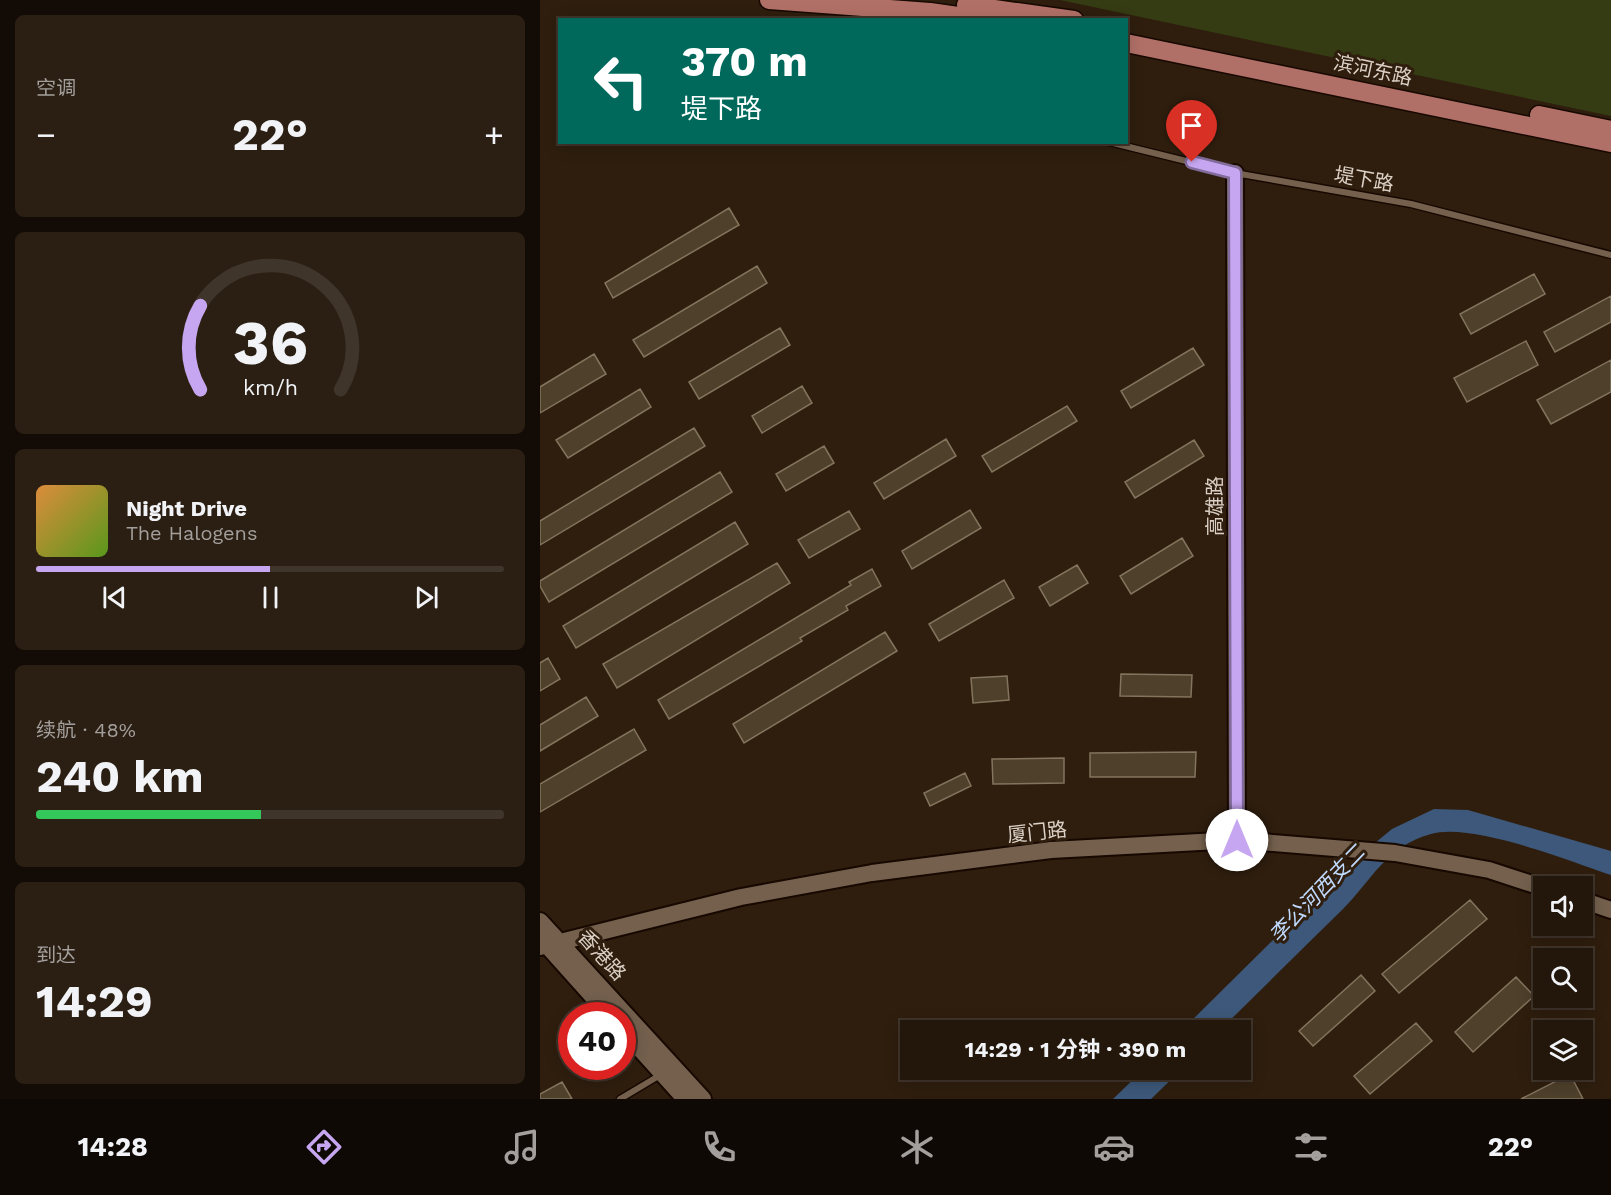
<!DOCTYPE html>
<html lang="zh">
<meta charset="utf-8">
<style>
:root{--surface:#23160a;--page:#2b1f13;--text:#f1f3f6;--muted:#a39f9c;--line:#40352b;--accent:#c6a6f0}
body{margin:0;font-family:"Work Sans","Noto Sans SC",sans-serif;background:var(--page);color:var(--text);height:100vh;display:flex;flex-direction:column;font-size:22px;white-space:nowrap}
*{box-sizing:border-box;margin:0}
p{font-size:20px;color:var(--muted)}
.icon{flex:none;width:33px;height:33px;fill:none;stroke:currentColor;stroke-width:2;stroke-linecap:round;stroke-linejoin:round}
.map{position:relative;flex:1;overflow:hidden}
.details{display:flex;flex-direction:column;gap:15px;padding:15px;background:#130c06;width:540px}
.details>*{flex:none}
.guide{position:absolute;left:18px;top:18px;width:570px;height:126px;border-radius:0px;box-shadow:0 3px 15px #0003,0 0 0 2px var(--line);background:#00695c;color:#fff;overflow:hidden}
.controls{position:absolute;left:993px;top:876px;display:grid;gap:12px}
.controls a{display:grid;place-items:center;width:60px;height:60px;border-radius:0px;background:var(--surface);box-shadow:0 3px 15px #0003,0 0 0 2px var(--line);font-size:30px}
.speed{position:absolute;left:18px;top:1002px;display:flex;gap:12px;font-size:30px;font-weight:700;text-align:center}
.speed>*{display:grid;place-content:center;width:78px;height:78px;border-radius:50%;background:var(--surface);box-shadow:0 3px 15px #0003,0 0 0 2px var(--line);line-height:1}
.speed .limit{border:9px solid #d22;background:#fff;color:#111}
.pin{position:absolute;display:grid;place-items:center;width:51px;height:51px;color:#fff;margin:-62px -26px;border-radius:50% 50% 50% 0;rotate:-45deg;box-shadow:0 0 6px #0007}
.pin .icon{rotate:45deg}
.me{position:absolute;width:66px;margin:-33px;rotate:0deg;stroke-linejoin:round;filter:drop-shadow(0 0 4px #0008)}
.turn{display:flex;align-items:center;gap:21px;height:126px;padding:0 24px;font-size:27px}
.turn .icon{width:78px;height:78px;stroke-width:2.5}
.turn b{display:block;font-size:42px;line-height:51px}
.big{font-size:45px;font-weight:700;line-height:1.1}
.details .tile{flex:1;display:flex;flex-direction:column;justify-content:center;gap:9px;min-width:0;padding:0 21px;border-radius:9px;background:var(--page)}
.details .dial{align-items:center;gap:0}
.dial svg{height:156px;overflow:visible;fill:none;stroke:var(--line);stroke-width:7;stroke-linecap:round;text-anchor:middle}
.dial text{fill:var(--text);stroke:none}
.song{display:flex;align-items:center;gap:18px}
.cover{width:72px;height:72px;border-radius:9px;background:linear-gradient(135deg,hsl(30 70% 55%),hsl(90 70% 35%))}
.played{height:6px;border-radius:3px;background:linear-gradient(90deg,var(--accent) 50%,var(--line) 50%)}
.keys{display:flex;justify-content:space-around;direction:ltr}
.heat{display:flex;justify-content:space-between;align-items:center;font-size:33px;direction:ltr}
.charge{height:9px;border-radius:4px;background:linear-gradient(90deg,#34c759 48%,var(--line) 0)}
.trip{position:absolute;left:360px;top:1020px;width:351px;height:60px;border-radius:0px;background:var(--surface);box-shadow:0 3px 15px #0003,0 0 0 2px var(--line);font-weight:700;line-height:60px;text-align:center}
.dock{display:flex;height:96px;justify-content:space-around;align-items:center;background:#0e0904;color:var(--muted)}
.dock .icon{width:42px;height:42px}
.dock .active{color:var(--accent)}
.dock b{font-size:27px;color:var(--text)}
main{display:flex;flex:1;min-height:0}
.map>svg:first-child{display:block}
.green{fill:#353c13}
.water{fill:#3d587a}
.building{fill:#4e402b;stroke:#83745d;stroke-width:1.5}
.lines{fill:none;stroke-linecap:round;stroke-linejoin:round}
.lane-casing{stroke:#170800;stroke-width:9}
.secondary-casing{stroke:#170800;stroke-width:20}
.primary-casing{stroke:#170800;stroke-width:21}
.lane{stroke:#74604d;stroke-width:6}
.secondary{stroke:#74604d;stroke-width:16}
.primary{stroke:#b17067;stroke-width:18}
.route-casing{stroke:#816c9c;stroke-width:15}
.route{stroke:#c6a6f0;stroke-width:10}
.labels{text-anchor:middle;stroke-width:6;stroke-linejoin:round;paint-order:stroke}
.street-label{font-size:20px;fill:#dbd0c5;stroke:#2f1e0e}
.water-label{font-size:21px;font-style:italic;fill:#c0dbff;stroke:#2f1e0e}
</style>
<main>
<section class="details">
<div class="tile"><p>空调</p>
<div class="heat"><a>−</a><b class="big">22°</b><a>+</a></div>
</div>
<div class="tile dial"><svg viewBox="0 0 100 80">
<path d="M14 69A42 42 0 1 1 86 69"/>
<path d="M14 69A42 42 0 0 1 14 26" stroke="#c6a6f0"/>
<text x="50" y="56" font-size="32" font-weight="700">36</text>
<text x="50" y="72" font-size="11">km/h</text>
</svg></div>
<div class="tile">
<div class="song"><i class="cover"></i><div><b>Night Drive</b><p>The Halogens</p></div></div>
<div class="played"></div>
<div class="keys"><svg class="icon" aria-label="previous" viewBox="0 0 24 24"><path d="M18 5L8 12l10 7zM5 5v14"/></svg><svg class="icon" aria-label="pause" viewBox="0 0 24 24"><path d="M8 5v14M16 5v14"/></svg><svg class="icon" aria-label="next" viewBox="0 0 24 24"><path d="M6 5l10 7-10 7zM19 5v14"/></svg></div>
</div>
<div class="tile"><p>续航 · 48%</p><b class="big">240 km</b><div class="charge"></div></div>
<div class="tile"><p>到达</p><b class="big">14:29</b></div>
</section>
<div class="map">
<svg width="1071" height="1099" viewBox="0 0 1071 1099">
<rect width="100%" height="100%" fill="#2f1e0e"/>
<path class="green" d="M520 0H1071V116Z"/>
<path class="water" d="M894 809 928 810 1071 851V875C1029 861 932 822 891 834 846 846 832 880 803 909 762 949 721 990 680 1030H642L813 861 852 829Z
M603 1070H641L611 1099H573Z"/>
<path class="building" d="M189 208 199 225 73 298 65 283Z
M217 266 227 283 104 357 93 340Z
M994 274 1005 294 931 334 920 314Z
M1071 296V322L1015 352 1004 332Z
M240 328 250 345 159 399 149 382Z
M986 341 998 365 927 402 914 378Z
M653 348 664 365 591 408 581 391Z
M54 354 66 374 0 413V387Z
M1071 360V392L1011 424 997 400Z
M262 386 272 403 222 433 212 416Z
M100 389 111 407 28 458 16 440Z
M527 406 537 421 452 472 442 456Z
M154 428 165 446 0 545V521Z
M406 439 416 456 344 499 334 483Z
M654 440 664 456 595 498 585 482Z
M284 446 294 463 246 491 236 474Z
M180 472 192 492 9 602 0 586V581Z
M430 510 441 528 372 569 362 551Z
M309 511 320 529 269 558 258 540Z
M195 522 208 544 36 648 23 626Z
M642 538 653 556 591 594 580 576Z
M237 563 250 583 77 688 63 664Z
M537 565 548 583 510 606 499 587Z
M332 569 341 586 306 606 308 610 260 638 262 641 129 719 118 700 311 585 309 582Z
M464 580 474 598 399 641 389 624Z
M345 632 357 651 204 743 193 724Z
M8 658 20 679 0 691V663Z
M581 674 652 675 651 697 580 696Z
M467 676 469 700 433 703 431 678Z
M46 697 58 716 0 751V725Z
M94 729 106 750 0 812V784Z
M656 752 655 777H550V753Z
M524 758V783L453 784 452 759Z
M425 773 431 786 390 806 384 793Z
M930 900 947 919 859 993 842 974Z
M821 975 835 991 773 1046 759 1031Z
M976 977 994 996 933 1052 915 1032Z
M876 1023 892 1041 830 1094 814 1076Z
M1030 1074 1043 1099H981Z
M22 1082 32 1099H0V1094Z"/>
<g class="lines">
<g class="lane-casing">
<path id="lane" d="M569 142 695 173 871 204 1071 255
M80 1099 122 1074"/>
</g>
<g class="secondary-casing">
<path id="secondary" d="M695 173 697 840
M1042 900 1071 910
M0 921 163 1099
M1 939 70 1016
M0 947 201 897 332 873 511 850 697 840 855 853 949 870 1004 888
M82 1029 145 1099"/>
</g>
<g class="primary-casing">
<path id="primary" d="M229 0 390 12 446 20
M426 5 534 20
M586 43 1071 143
M999 115 1071 130"/>
</g>
<use href="#lane" class="lane"/>
<use href="#secondary" class="secondary"/>
<use href="#primary" class="primary"/>
</g>
<g class="lines">
<g class="route-casing">
<path id="route" d="M652 162 695 173 697 840"/>
</g>
<use href="#route" class="route"/>
</g>
<g class="labels">
<g class="street-label">
<text transform="translate(833 70) rotate(12)" y="7">滨河东路</text>
<text transform="translate(824 179) rotate(10)" y="7">堤下路</text>
<text transform="translate(675 506) rotate(-90)" y="7">高雄路</text>
<text transform="translate(497 832) rotate(-6)" y="7">厦门路</text>
<text transform="translate(62 955) rotate(48)" y="7">香港路</text>
</g>
<g class="water-label">
<text transform="translate(777 894) rotate(-46)" y="7">李公河西支二</text>
</g>
</g>
</svg>
<div class="controls">
<a><svg class="icon" aria-label="sound" viewBox="0 0 24 24"><path d="M4 9h4l5-4v14l-5-4H4zM17 9q2 3 0 6"/></svg></a>
<a><svg class="icon" aria-label="search" viewBox="0 0 24 24"><circle cx="10" cy="10" r="6"/><path d="M15 15l6 6"/></svg></a>
<a><svg class="icon" aria-label="layers" viewBox="0 0 24 24"><path d="M12 4l9 5-9 5-9-5zM3 14l9 5 9-5"/></svg></a>
</div>
<div class="speed"><div class="limit">40</div></div>
<div class="pin" style="left:652px;top:162px;background:#d93025"><svg class="icon" aria-label="arrive" viewBox="0 0 24 24"><path d="M6 21V4h12l-3 4 3 4H6"/></svg></div>
<svg class="me" style="left:697px;top:840px" viewBox="-20 -20 40 40"><circle r="19" fill="#fff"/><path d="M0-13L10 11 0 6-10 11z" fill="#c6a6f0"/></svg>
<div class="trip">14:29 · 1 分钟 · 390 m</div>
<div class="guide">
<div class="turn"><svg class="icon" aria-label="left" viewBox="0 0 24 24"><path d="M17 20v-9H6M10 6l-5 5 5 5"/></svg><div><b>370 m</b>堤下路</div></div>
</div>
</div>
</main>
<nav class="dock">
<b>14:28</b>
<svg class="icon active" aria-label="directions" viewBox="0 0 24 24"><path d="M12 3l9 9-9 9-9-9zM9 14v-3h6M13 9l2 2-2 2"/></svg>
<svg class="icon" aria-label="music" viewBox="0 0 24 24"><path d="M9 18V5l10-2v13"/><circle cx="6" cy="18" r="3"/><circle cx="16" cy="16" r="3"/></svg>
<svg class="icon" aria-label="phone" viewBox="0 0 24 24"><path d="M5 4h4l2 5-3 2q2 4 5 5l2-3 5 2v4C11 20 4 13 5 4z"/></svg>
<svg class="icon" aria-label="climate" viewBox="0 0 24 24"><path d="M12 3v18M4 7l16 10M4 17L20 7"/></svg>
<svg class="icon" aria-label="car" viewBox="0 0 24 24"><path d="M5 17H2v-5l4-1 3-4h7l3 4 3 1v5h-3M9 17h6M6 11h13"/><circle cx="7" cy="17" r="2"/><circle cx="17" cy="17" r="2"/></svg>
<svg class="icon" aria-label="filters" viewBox="0 0 24 24"><path d="M4 7h16M4 17h16"/><circle cx="9" cy="7" r="2"/><circle cx="15" cy="17" r="2"/></svg>
<b>22°</b>
</nav>
